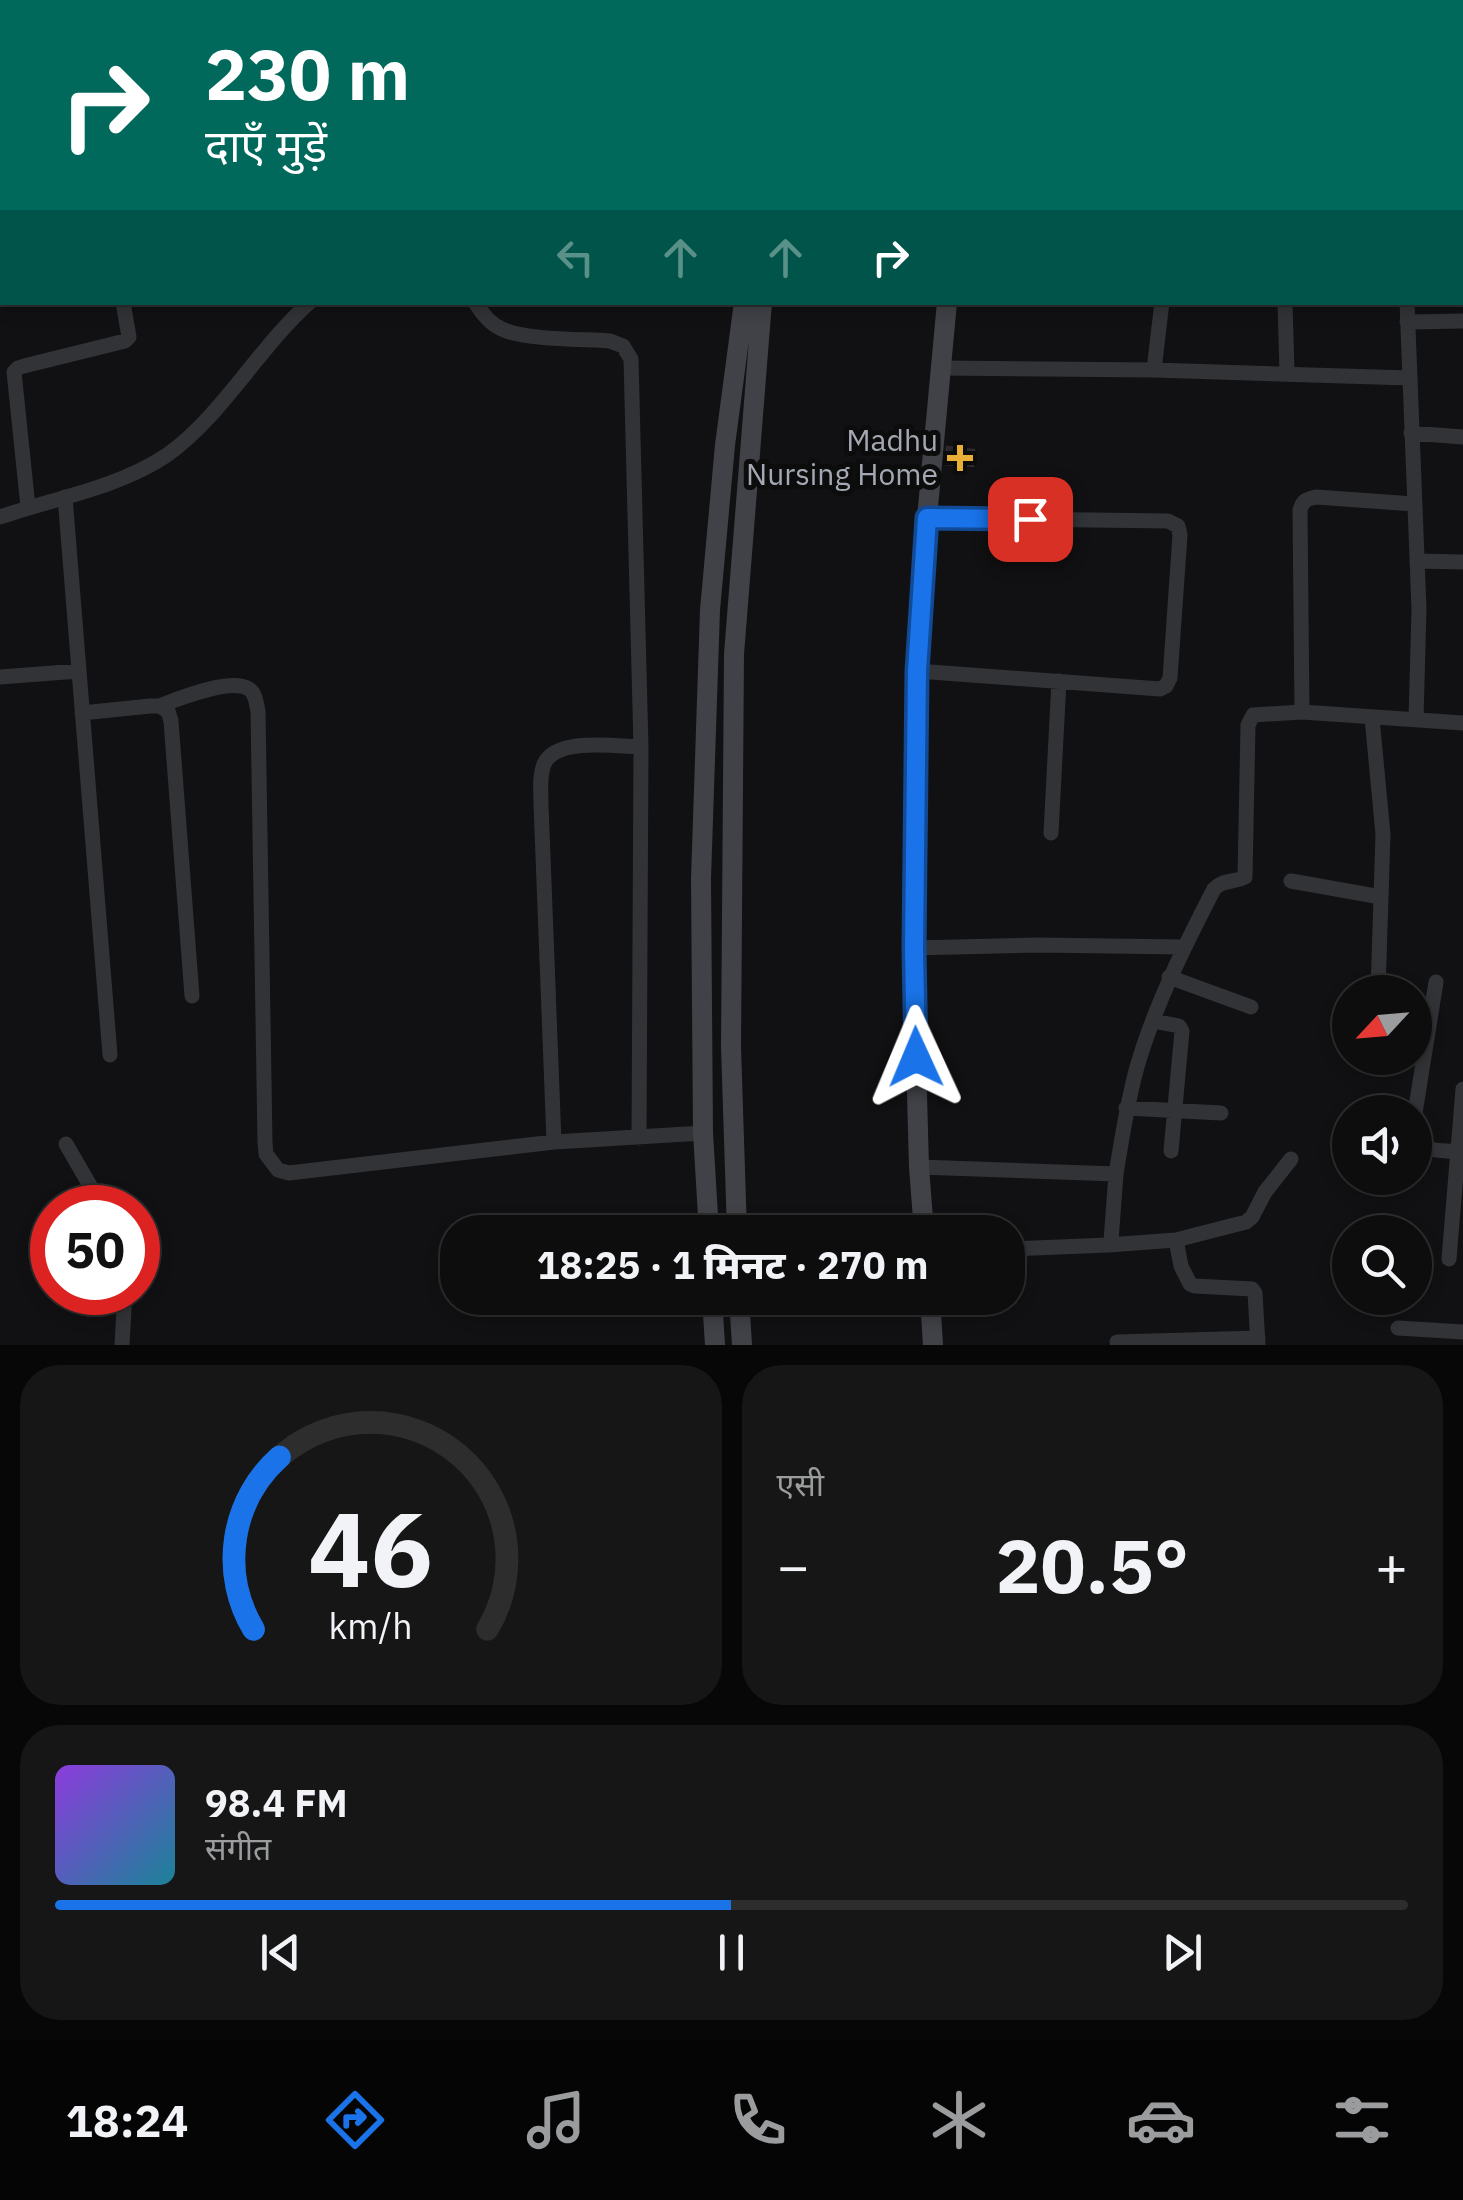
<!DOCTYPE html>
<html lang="hi">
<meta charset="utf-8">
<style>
:root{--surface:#0d0d0e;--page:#161617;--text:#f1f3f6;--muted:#9a9c9e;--line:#2d2d2e;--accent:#1a73e8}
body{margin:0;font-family:"IBM Plex Sans","Noto Sans Devanagari",sans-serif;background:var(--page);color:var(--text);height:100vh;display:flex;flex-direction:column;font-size:38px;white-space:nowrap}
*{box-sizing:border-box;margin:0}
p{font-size:32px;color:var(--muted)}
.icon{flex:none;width:55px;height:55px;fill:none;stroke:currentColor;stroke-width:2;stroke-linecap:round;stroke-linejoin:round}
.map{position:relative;height:1345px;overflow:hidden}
.panel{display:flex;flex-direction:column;gap:20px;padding:20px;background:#070708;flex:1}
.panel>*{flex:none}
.hud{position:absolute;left:0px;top:0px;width:1465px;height:305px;box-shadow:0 5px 15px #0003,0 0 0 2px var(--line);background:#00695c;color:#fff;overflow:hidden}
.needle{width:65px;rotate:244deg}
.fabs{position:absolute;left:1332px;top:975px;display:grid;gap:20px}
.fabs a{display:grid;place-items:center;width:100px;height:100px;border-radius:50%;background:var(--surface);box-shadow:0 5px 15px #0003,0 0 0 2px var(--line);font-size:50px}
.speed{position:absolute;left:30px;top:1185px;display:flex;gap:20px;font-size:50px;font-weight:700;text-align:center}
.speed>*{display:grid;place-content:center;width:130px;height:130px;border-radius:50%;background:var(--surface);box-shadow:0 5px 15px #0003,0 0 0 2px var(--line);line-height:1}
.speed .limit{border:15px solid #d22;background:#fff;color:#111}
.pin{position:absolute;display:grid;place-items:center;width:85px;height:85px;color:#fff;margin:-42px;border-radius:20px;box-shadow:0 5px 15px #0006}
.me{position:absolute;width:110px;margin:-55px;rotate:359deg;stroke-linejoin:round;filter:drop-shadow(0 0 8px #0008)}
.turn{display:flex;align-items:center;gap:35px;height:210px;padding:0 40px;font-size:45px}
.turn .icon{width:130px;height:130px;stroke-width:2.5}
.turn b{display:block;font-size:70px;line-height:85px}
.lanes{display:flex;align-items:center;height:95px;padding:0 40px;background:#0003;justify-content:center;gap:50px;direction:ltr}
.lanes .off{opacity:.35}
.big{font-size:75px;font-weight:800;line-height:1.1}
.panel .widget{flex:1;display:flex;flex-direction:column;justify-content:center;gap:15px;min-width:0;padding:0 35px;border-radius:40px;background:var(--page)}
.panel .dial{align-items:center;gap:0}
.dial svg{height:260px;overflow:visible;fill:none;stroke:var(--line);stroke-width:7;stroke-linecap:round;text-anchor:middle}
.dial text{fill:var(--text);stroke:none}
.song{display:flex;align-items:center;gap:30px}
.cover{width:120px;height:120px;border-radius:15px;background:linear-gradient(135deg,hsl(270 70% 55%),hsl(190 70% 35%))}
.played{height:10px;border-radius:5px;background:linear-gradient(90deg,var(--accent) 50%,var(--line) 50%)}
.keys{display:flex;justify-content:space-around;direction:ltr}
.heat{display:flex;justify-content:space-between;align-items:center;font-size:55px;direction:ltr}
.panel .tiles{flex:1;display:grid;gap:20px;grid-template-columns:1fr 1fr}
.widget:last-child{grid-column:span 2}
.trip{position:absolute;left:440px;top:1215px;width:585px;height:100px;border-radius:40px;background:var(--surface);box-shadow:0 5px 15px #0003,0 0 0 2px var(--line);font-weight:800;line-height:100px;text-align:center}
.menu{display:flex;height:160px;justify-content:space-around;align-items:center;background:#050506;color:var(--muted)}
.menu .icon{width:70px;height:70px}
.menu .selected{color:var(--accent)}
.menu b{font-size:45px;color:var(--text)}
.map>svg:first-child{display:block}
.building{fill:url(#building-back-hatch);stroke:#2b2b2e;stroke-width:2.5}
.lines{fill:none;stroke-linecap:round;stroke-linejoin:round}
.minor{stroke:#323337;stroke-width:15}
.secondary{stroke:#404247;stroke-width:20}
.route-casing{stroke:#114b97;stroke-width:25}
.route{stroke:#1a73e8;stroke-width:18}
.poi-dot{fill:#e7af35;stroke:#0c0c0d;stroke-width:4}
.labels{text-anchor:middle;stroke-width:10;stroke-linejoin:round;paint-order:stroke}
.poi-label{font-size:30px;fill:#a3a8b2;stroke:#0c0c0d;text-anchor:end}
</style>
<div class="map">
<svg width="1463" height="1345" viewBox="0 0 1463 1345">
<defs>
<pattern id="building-back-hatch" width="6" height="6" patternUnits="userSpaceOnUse" patternTransform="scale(2.5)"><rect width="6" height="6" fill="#242426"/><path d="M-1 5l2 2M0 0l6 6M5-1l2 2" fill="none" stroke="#414143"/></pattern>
</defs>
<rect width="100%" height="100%" fill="#111113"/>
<path class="building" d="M947 447 974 450 973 466 946 464Z"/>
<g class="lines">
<path class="minor" d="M49 0 58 2
M313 0 314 2
M475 0 476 2
M1272 0V2
M1462 59H1463
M0 118H2
M1462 217H1463
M0 266H2
M475 302C482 314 491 325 504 330 528 340 582 339 610 341L623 346 631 359 641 747 639 1138
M1285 302 1287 373
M1407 302 1419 609 1416 720
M1407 322 1463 321
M940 368 1154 370 1409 378
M1154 370 1162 302
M1411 433 1463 437
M65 497 110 1055
M28 507 14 372 18 368 24 366 125 341 129 337 123 302
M0 517C55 498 118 488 167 455 221 417 259 347 310 302
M1417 561 1463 562
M917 671 1160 689 1166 686 1170 678 1180 535 1178 526 1168 521 927 518
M0 677 79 671
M159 706C178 699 231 677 249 689 256 694 256 703 258 711L265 1142 266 1154 278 1170 289 1173 554 1142 703 1133
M1302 712 1300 510C1303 500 1307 499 1316 497L1414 504
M82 713 150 706H159L168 711 171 721 192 996
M1372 718 1383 834 1378 992
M1051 833 1059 681
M1291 881 1381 897
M913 948 1037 945 1184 947
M1169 977 1251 1007
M1153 1021 1179 1026 1182 1031 1171 1151
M1126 1108 1221 1113
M1415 1113 1436 982
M1415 1138C1422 1152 1443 1150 1456 1152
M554 1142 541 804C541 791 539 777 544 764 556 737 615 746 641 747
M66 1144 103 1208
M919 1167 1116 1174C1122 1138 1127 1103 1137 1067 1155 1005 1184 947 1214 889 1223 879 1234 883 1245 877L1248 725 1253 715 1302 712 1463 723
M1176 1240 1181 1266 1190 1284 1195 1286 1252 1289 1255 1293 1258 1345
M1108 1245 1176 1240 1246 1222 1252 1217 1265 1192 1291 1159
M1008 1249 1108 1245 1111 1241 1116 1174
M1449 1259 1463 1089
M1398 1328 1463 1332
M1117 1342 1258 1338
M122 1345 125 1292"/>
<path class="secondary" d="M785 2V0
M810 2V0
M988 2V0
M709 1232 703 1133 701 879 710 610 725 445 744 302
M737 1232 731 1047 734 654 762 302
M924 1232 919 1167 913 948 917 671 927 518 947 302
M712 1298 715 1345
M739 1298 742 1345
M930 1298 933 1345"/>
</g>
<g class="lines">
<g class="route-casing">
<path id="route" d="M916 1057 914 948 917 671 927 518 1030 519"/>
</g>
<use href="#route" class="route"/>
</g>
<path class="poi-dot" d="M955 443h10v10h10v10h-10v10h-10v-10h-10v-10h10z"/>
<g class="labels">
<g class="poi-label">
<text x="938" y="451">Madhu<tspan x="938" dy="34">Nursing Home</tspan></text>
</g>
</g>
</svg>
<div class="fabs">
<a><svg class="needle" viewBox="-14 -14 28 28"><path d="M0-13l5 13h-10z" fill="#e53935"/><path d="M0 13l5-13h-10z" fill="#9a9c9e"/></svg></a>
<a><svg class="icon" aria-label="sound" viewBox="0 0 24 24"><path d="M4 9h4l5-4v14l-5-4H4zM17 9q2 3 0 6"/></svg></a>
<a><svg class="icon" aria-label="search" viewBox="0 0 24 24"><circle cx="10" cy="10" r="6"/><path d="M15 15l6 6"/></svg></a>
</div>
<div class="speed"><div class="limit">50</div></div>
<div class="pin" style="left:1030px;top:519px;background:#d93025"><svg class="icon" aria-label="arrive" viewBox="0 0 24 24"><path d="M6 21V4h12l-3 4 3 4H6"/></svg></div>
<svg class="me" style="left:916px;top:1057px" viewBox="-20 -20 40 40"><path d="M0-17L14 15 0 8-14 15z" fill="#1a73e8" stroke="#fff" stroke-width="4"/></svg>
<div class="trip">18:25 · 1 मिनट · 270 m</div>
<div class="hud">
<div class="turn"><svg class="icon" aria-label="right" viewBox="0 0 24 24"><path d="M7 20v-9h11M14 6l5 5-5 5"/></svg><div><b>230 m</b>दाएँ मुड़ें</div></div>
<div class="lanes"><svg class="icon off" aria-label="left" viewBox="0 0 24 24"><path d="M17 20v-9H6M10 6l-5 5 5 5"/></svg><svg class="icon off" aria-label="ahead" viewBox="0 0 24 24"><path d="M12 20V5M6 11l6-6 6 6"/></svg><svg class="icon off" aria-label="ahead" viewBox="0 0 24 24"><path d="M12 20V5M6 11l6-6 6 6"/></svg><svg class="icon" aria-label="right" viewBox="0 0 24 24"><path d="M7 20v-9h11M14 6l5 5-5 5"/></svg></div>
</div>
</div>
<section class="panel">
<div class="tiles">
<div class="widget dial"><svg viewBox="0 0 100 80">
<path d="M14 69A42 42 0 1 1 86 69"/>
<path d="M14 69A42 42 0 0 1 22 16" stroke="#1a73e8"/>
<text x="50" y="56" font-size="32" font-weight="700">46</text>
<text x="50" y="72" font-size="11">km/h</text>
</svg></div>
<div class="widget"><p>एसी</p>
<div class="heat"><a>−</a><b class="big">20.5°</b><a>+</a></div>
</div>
<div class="widget">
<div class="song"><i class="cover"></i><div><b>98.4 FM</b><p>संगीत</p></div></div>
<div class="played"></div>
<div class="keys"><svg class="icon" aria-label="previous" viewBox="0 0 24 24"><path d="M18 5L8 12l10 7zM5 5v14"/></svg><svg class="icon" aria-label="pause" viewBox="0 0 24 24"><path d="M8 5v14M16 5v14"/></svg><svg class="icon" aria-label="next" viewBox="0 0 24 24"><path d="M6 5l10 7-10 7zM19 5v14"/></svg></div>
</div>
</div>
</section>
<nav class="menu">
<b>18:24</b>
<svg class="icon selected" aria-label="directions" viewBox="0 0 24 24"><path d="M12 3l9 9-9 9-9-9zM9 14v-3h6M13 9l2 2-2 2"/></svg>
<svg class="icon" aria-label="music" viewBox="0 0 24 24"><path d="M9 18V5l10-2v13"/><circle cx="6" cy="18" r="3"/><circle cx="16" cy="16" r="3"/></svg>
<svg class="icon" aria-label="phone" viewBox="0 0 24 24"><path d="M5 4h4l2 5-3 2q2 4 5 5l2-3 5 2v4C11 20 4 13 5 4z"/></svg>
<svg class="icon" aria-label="climate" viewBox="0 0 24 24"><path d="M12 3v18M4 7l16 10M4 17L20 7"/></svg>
<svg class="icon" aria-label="car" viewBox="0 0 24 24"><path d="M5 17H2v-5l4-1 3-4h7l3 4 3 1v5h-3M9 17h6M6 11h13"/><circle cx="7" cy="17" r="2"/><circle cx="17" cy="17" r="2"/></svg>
<svg class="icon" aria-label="filters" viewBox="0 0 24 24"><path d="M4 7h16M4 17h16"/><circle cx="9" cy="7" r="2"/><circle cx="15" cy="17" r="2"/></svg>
</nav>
